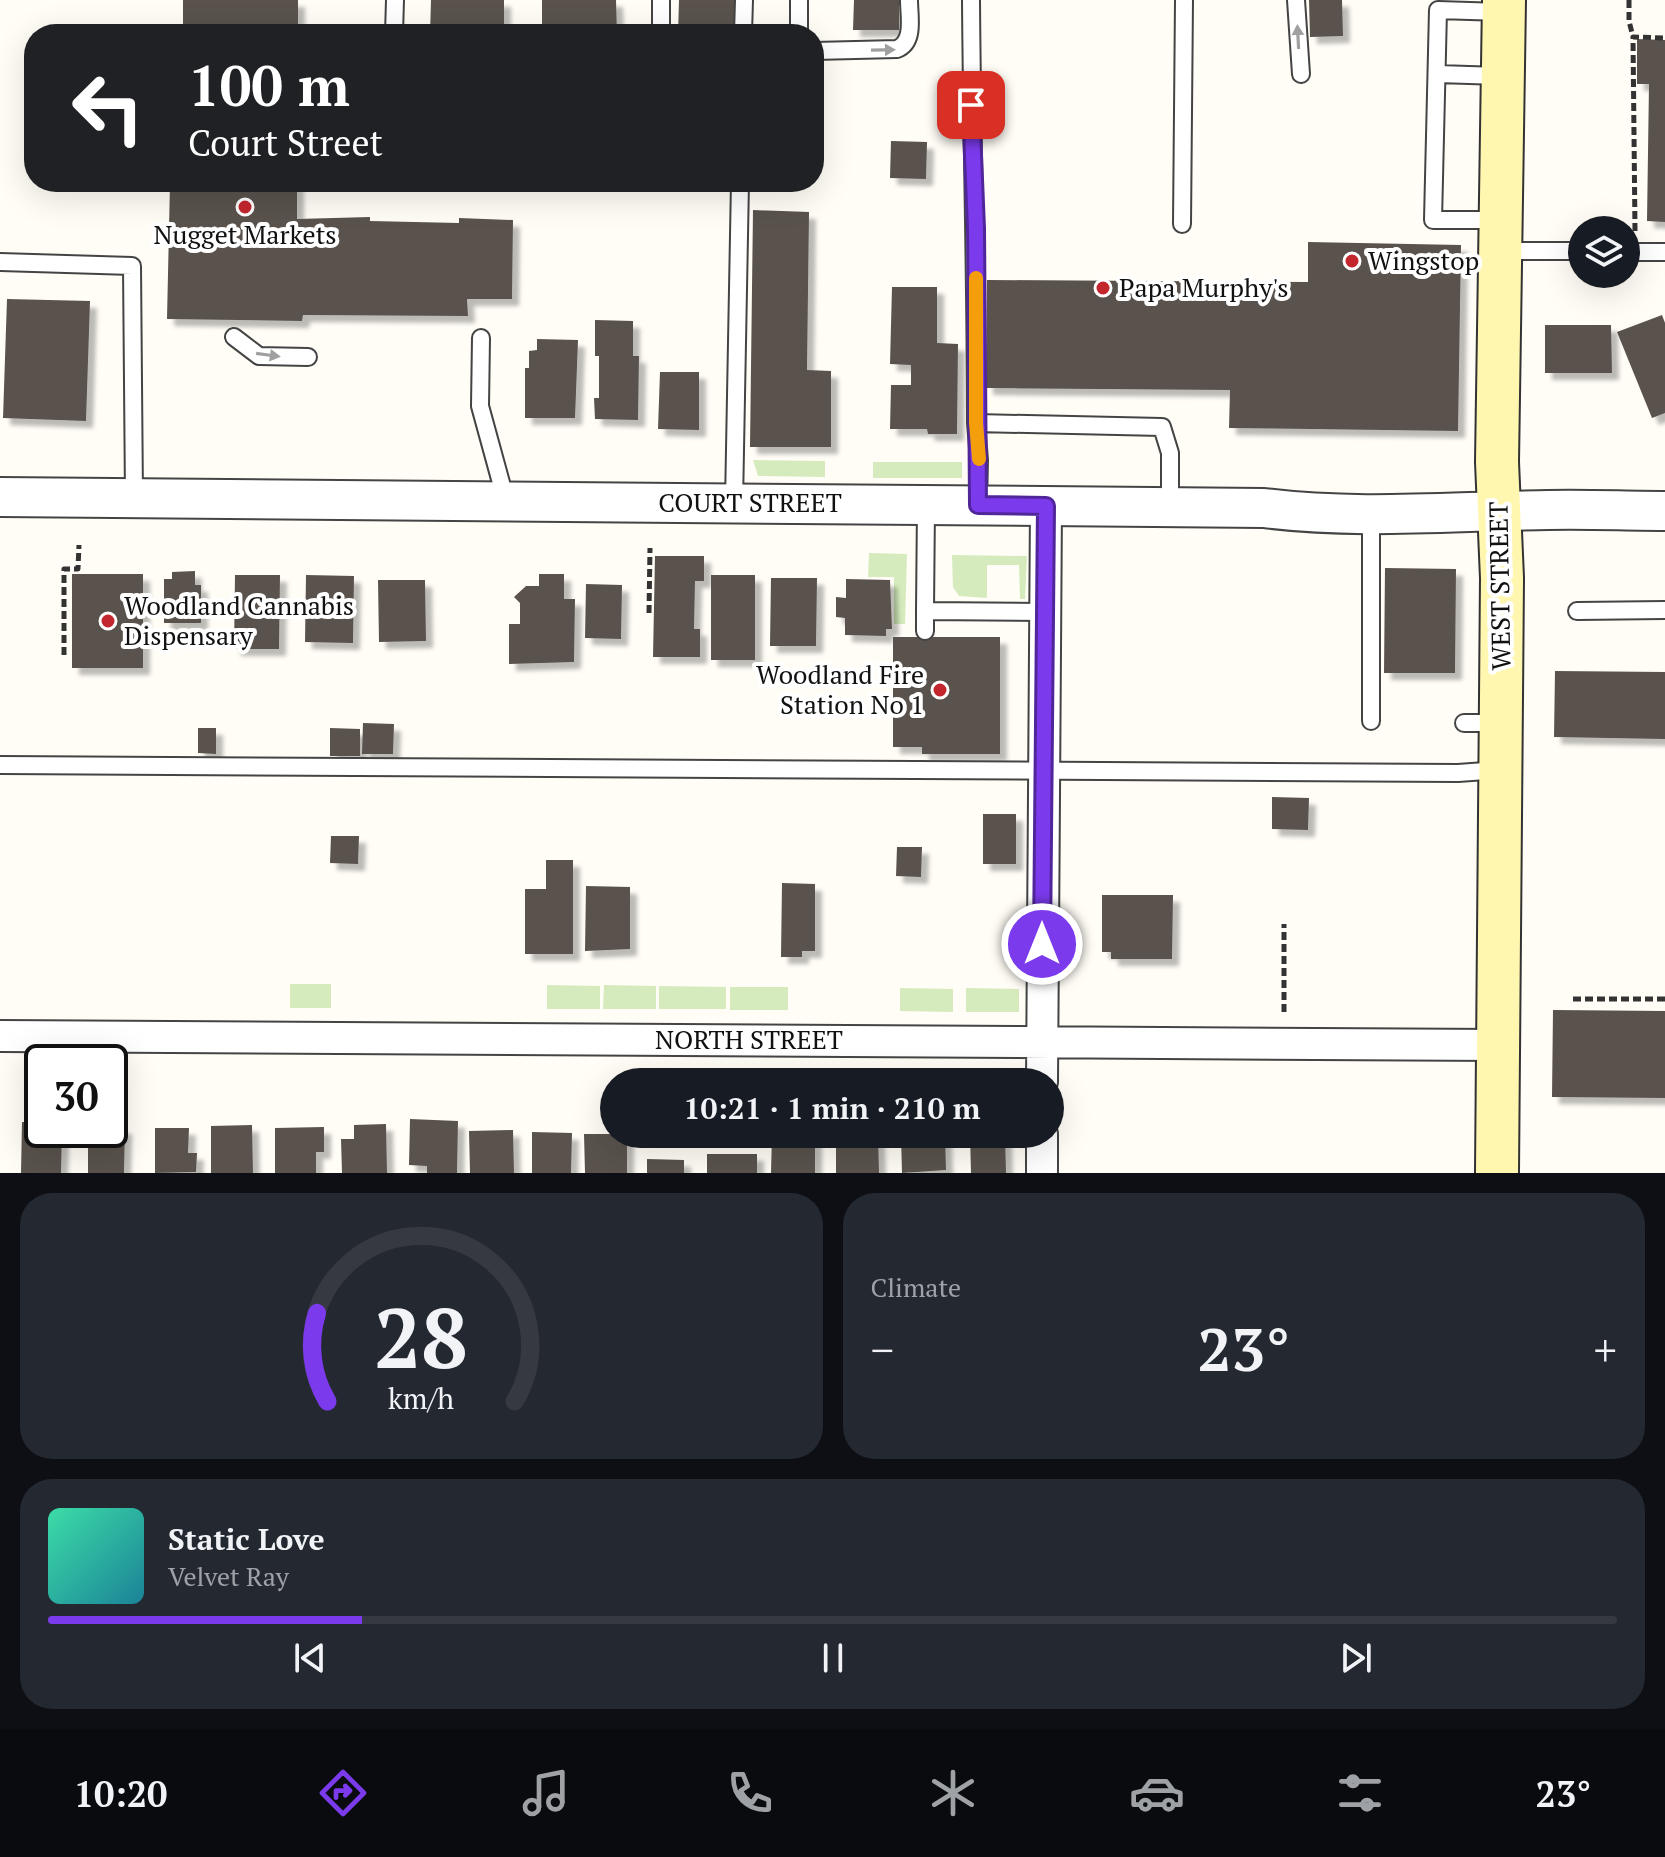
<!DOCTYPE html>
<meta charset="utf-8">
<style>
:root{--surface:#171b24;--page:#242831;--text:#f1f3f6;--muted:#9ea1a6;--line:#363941;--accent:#7c3aed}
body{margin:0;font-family:"PT Serif",serif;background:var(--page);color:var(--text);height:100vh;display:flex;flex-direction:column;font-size:30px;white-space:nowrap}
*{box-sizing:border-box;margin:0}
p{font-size:26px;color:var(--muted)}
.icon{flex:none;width:44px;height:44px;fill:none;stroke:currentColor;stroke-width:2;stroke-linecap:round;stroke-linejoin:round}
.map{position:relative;height:1173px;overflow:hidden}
.side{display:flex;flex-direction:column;gap:20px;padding:20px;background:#0d0f14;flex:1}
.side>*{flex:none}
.hud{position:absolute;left:24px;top:24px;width:800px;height:168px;border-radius:32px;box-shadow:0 8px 32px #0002;background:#202124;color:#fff;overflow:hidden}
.buttons{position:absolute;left:1568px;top:216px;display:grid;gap:16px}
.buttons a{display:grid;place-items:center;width:72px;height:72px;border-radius:50%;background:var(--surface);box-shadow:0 8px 32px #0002;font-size:40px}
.speed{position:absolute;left:24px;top:1044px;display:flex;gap:16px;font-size:40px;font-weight:700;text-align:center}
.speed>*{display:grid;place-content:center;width:104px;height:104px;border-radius:50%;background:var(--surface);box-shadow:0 8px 32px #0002;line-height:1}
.speed .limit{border:4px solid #111;border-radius:12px;background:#fff;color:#111}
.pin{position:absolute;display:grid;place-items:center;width:68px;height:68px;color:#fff;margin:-34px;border-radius:16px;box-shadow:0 4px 12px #0006}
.me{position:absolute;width:88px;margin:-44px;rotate:0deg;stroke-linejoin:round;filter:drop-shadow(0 0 6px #0008)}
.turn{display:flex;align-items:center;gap:28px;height:168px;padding:0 32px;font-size:36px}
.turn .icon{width:104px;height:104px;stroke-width:2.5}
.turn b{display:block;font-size:56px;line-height:68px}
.big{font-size:60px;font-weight:700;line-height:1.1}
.side .tile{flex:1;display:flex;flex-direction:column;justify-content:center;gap:12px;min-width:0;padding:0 28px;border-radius:32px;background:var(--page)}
.side .dial{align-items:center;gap:0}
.dial svg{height:208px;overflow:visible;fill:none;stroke:var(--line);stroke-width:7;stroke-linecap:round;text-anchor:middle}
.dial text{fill:var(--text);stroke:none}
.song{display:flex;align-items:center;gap:24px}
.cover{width:96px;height:96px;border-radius:12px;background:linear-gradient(135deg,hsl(160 70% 55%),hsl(190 70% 35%))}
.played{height:8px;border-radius:4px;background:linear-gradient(90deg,var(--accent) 20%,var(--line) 20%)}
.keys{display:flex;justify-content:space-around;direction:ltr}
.heat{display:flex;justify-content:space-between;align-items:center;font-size:44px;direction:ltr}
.side .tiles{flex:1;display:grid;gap:20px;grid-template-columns:1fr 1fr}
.tile:last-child{grid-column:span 2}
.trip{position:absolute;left:600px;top:1068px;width:464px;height:80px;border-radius:40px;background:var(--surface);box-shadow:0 8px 32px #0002;font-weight:700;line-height:80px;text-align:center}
.tab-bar{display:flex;height:128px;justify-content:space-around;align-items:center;background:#090b0e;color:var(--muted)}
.tab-bar .icon{width:56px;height:56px}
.tab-bar .current{color:var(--accent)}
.tab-bar b{font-size:36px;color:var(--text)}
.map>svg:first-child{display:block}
.green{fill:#d5ebbd}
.building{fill:#5a524d;filter:url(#shadow)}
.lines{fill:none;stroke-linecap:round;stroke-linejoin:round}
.service-casing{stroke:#444;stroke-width:20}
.minor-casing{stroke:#444;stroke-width:34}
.tertiary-casing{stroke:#444;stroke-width:42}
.secondary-casing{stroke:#333;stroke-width:46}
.path{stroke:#333;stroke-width:5;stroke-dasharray:8 4;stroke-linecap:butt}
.service{stroke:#fff;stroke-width:16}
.minor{stroke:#fff;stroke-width:30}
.tertiary{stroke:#fff;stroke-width:38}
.secondary{stroke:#fff6b0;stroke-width:42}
.oneway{fill:#a0a0a0}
.route-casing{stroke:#51269a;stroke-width:20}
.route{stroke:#7c3aed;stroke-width:14}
.slow{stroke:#f59e0b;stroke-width:14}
.poi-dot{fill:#c4262e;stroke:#fff;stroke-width:3}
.labels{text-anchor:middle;stroke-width:8;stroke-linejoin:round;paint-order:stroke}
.poi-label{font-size:26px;fill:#111;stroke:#fff;text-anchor:start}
.street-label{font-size:26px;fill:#111;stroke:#fff}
</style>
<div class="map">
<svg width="1665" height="1173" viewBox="0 0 1665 1173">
<defs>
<filter id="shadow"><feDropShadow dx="7" dy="7" stdDeviation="2" flood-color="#0004"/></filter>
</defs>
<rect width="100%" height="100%" fill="#fffdf5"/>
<path class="green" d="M753 460 825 461V477L758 476Z
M873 462H962V478H873Z
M869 553 907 554 905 624H894V577H868Z
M952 555 1027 556 1025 599H1020L1019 565H987V598L959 596 953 587Z
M290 984H331V1008H290Z
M547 985 600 986V1009H547Z
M604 985 656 986V1009H603Z
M659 986 726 987V1009H659Z
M730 987H788V1010H730Z
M900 988 953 989V1012L900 1011Z
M966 988 1019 989V1012H966Z"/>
<path class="building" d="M183 0H298V34H183Z
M431 0H504V34H430Z
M542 0H616L617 34H542Z
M679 0H739V34H678Z
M854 0H907V5H899V30H853Z
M1309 0H1342L1343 36 1310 37Z
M1637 39 1665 40V222L1647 221 1649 84H1637Z
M891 141 927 142 926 179 890 178Z
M181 182H297V219L370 217V221L459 223V218L513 220 512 299H467L468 316 303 315 302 321 167 319 170 184H181Z
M753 210 809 212 807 370 831 371V447H750Z
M1308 242 1461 245 1458 431 1229 428 1230 390 986 388 987 280 1308 282Z
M892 287H937V343L958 344 957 434H928L927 429H890L891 385H911V365L890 364Z
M7 299 90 301 86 421 3 418Z
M1662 315 1665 323V413L1652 418 1617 332Z
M595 320 633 321V356H639L638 420 595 419 594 398H599V356H595Z
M1545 325H1611L1612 373H1545Z
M537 339 578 340 575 418H525V368H529V351L537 350Z
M660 372H699V430L658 429Z
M655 556H704V581H695L694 629H700V657H653Z
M1385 568 1456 569 1455 673H1384Z
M195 571V585H201V623H164V579H172V572Z
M72 574H143V668H72Z
M539 574H564V599H575L574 662 509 664V624H520V603L514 597 526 586H539Z
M235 575H280L279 649H234Z
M306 575 354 576 353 643 305 642Z
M711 575H755V660H711Z
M771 578H817L816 646H770Z
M846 579 890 580 892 629H886V636L845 635V618L836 617V597L846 598Z
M378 580H425L426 641 379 642Z
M586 584 622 585 621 639 585 638Z
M893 637H1000V754H922V747H893Z
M1555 671 1665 672V739L1554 737Z
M363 723 394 724 393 754H362Z
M198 728H216V754L198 753Z
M330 728 360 729V756H330Z
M1272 797 1309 798 1308 830 1272 829Z
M983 814H1016V864H983Z
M331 836H359L358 864 330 863Z
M897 847H922L921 877 896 876Z
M546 860H573V954H525V889H546Z
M782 883 815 884V951H802V957H781Z
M586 886 630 887V949L585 951Z
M1102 895H1173L1172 959H1111V952H1102Z
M1553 1010 1665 1011V1098L1552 1097Z
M410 1119 458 1121 457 1173H427V1166L409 1165Z
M22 1122H42V1130H62L61 1173H21Z
M386 1124 387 1173H342L341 1139H354V1125Z
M252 1125 253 1173H211V1126Z
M110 1127H125L124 1173H88V1130H110Z
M324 1127V1152H316V1173H275V1128Z
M155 1128H189L188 1153H197L196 1172 155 1173Z
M513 1130 514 1173H470L469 1131Z
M532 1132 572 1133 571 1173H532Z
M584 1134H627V1173H585Z
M772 1134H815V1173H771Z
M836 1134H878L879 1173H836Z
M945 1134 946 1170 902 1173 901 1136Z
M970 1134H1005L1006 1173H971Z
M707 1154H757V1173H707Z
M647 1159 684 1160V1173H647Z"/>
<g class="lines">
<g class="service-casing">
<path id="service" d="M661 0V34
M799 0V34
M971 0C972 141 976 282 976 423
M1296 0 1301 74
M394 34 395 0
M743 34 744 0
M814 51 897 49C915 42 909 17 909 0
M1438 74 1500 76
M1500 220H1433L1438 10 1502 12
M1182 224 1184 0
M1502 251H1582
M1626 252H1665
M0 262 132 266 134 498
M234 337 259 356 308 357
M481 338 480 406 506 501
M734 503 740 182
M926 505 925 611 1045 612
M978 505 979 460 976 423 1162 427 1170 453V507
M1577 611 1665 610
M925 631V611
M1371 721V513
M1464 723H1499
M0 765 1458 773 1499 770"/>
</g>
<g class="minor-casing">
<path id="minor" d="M0 1036 1498 1045
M1042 1082 1046 506
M1042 1173V1134"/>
</g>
<g class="tertiary-casing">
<path id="tertiary" d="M0 497 1264 508C1358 520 1453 511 1548 510 1587 509 1626 511 1665 511"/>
</g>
<g class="secondary-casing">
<path id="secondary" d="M1497 1173 1502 578 1497 462 1504 0"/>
</g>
<path class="path" d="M1629 0V21L1633 37
M1635 231 1633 37 1665 38
M649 613 650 548
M64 655V569H78L79 545
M1573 999H1665
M1284 1012V924"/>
<use href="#service" class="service"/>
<use href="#minor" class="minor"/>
<use href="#tertiary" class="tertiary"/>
<use href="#secondary" class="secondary"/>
</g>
<defs><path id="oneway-solid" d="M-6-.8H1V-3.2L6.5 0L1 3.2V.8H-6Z" transform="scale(2)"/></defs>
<g class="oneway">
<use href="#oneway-solid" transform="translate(1298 37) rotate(-93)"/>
<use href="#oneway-solid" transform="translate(883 50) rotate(-1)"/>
<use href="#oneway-solid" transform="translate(268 355) rotate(8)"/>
</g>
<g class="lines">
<g class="route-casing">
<path id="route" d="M971 105 976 229 978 505 1046 506 1042 944"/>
</g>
<use href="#route" class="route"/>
<path class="slow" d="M976 278V423L979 459"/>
</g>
<g class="poi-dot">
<circle cx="245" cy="207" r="8"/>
<circle cx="1352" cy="261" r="8"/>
<circle cx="1103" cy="288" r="8"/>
<circle cx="108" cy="621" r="8"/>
<circle cx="940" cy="690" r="8"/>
</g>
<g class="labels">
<g class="poi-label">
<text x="245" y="244" text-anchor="middle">Nugget Markets</text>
<text x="1368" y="270">Wingstop</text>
<text x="1119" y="297">Papa Murphy's</text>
<text x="124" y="615">Woodland Cannabis<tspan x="124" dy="30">Dispensary</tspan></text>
<text x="924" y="684" text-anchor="end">Woodland Fire<tspan x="924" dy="30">Station No 1</tspan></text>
</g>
<g class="street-label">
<text x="750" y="512">COURT STREET</text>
<text transform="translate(1500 586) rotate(-91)" y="9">WEST STREET</text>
<text x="749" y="1049">NORTH STREET</text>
</g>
</g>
</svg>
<div class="buttons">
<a><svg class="icon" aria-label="layers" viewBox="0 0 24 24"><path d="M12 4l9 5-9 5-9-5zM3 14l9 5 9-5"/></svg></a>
</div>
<div class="speed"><div class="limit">30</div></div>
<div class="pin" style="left:971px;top:105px;background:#d93025"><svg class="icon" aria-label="arrive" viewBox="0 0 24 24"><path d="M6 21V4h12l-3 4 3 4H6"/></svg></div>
<svg class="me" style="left:1042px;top:944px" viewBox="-20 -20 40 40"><circle r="17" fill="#7c3aed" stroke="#fff" stroke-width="3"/><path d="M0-11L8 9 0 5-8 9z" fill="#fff"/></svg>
<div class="trip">10:21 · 1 min · 210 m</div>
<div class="hud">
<div class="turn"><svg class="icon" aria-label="left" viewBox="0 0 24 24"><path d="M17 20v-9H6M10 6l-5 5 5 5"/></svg><div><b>100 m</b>Court Street</div></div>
</div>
</div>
<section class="side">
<div class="tiles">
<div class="tile dial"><svg viewBox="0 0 100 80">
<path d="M14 69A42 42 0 1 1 86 69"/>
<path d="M14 69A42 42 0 0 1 10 35" stroke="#7c3aed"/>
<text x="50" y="56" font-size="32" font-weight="700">28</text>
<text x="50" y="72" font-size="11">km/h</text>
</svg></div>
<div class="tile"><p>Climate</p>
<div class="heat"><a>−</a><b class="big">23°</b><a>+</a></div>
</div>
<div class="tile">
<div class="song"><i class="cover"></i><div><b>Static Love</b><p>Velvet Ray</p></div></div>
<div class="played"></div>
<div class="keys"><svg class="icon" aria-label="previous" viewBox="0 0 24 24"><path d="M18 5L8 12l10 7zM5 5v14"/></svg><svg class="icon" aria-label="pause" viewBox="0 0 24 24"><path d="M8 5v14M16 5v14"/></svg><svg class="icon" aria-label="next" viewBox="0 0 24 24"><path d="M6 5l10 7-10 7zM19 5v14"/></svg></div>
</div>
</div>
</section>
<nav class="tab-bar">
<b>10:20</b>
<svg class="icon current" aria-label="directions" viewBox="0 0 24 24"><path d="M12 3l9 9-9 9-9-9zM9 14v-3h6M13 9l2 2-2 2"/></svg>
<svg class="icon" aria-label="music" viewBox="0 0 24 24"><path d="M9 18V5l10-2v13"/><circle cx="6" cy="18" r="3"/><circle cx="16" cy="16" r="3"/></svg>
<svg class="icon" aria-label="phone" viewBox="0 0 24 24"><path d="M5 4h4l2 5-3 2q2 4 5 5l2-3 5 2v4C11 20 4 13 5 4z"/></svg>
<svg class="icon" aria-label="climate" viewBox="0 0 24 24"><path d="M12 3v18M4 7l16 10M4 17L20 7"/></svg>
<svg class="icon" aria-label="car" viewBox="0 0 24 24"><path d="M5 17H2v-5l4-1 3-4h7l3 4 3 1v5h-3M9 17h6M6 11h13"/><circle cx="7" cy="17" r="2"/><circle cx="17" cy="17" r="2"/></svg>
<svg class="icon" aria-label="filters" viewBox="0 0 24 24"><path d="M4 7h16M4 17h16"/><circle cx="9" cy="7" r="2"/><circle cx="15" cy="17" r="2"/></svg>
<b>23°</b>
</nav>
